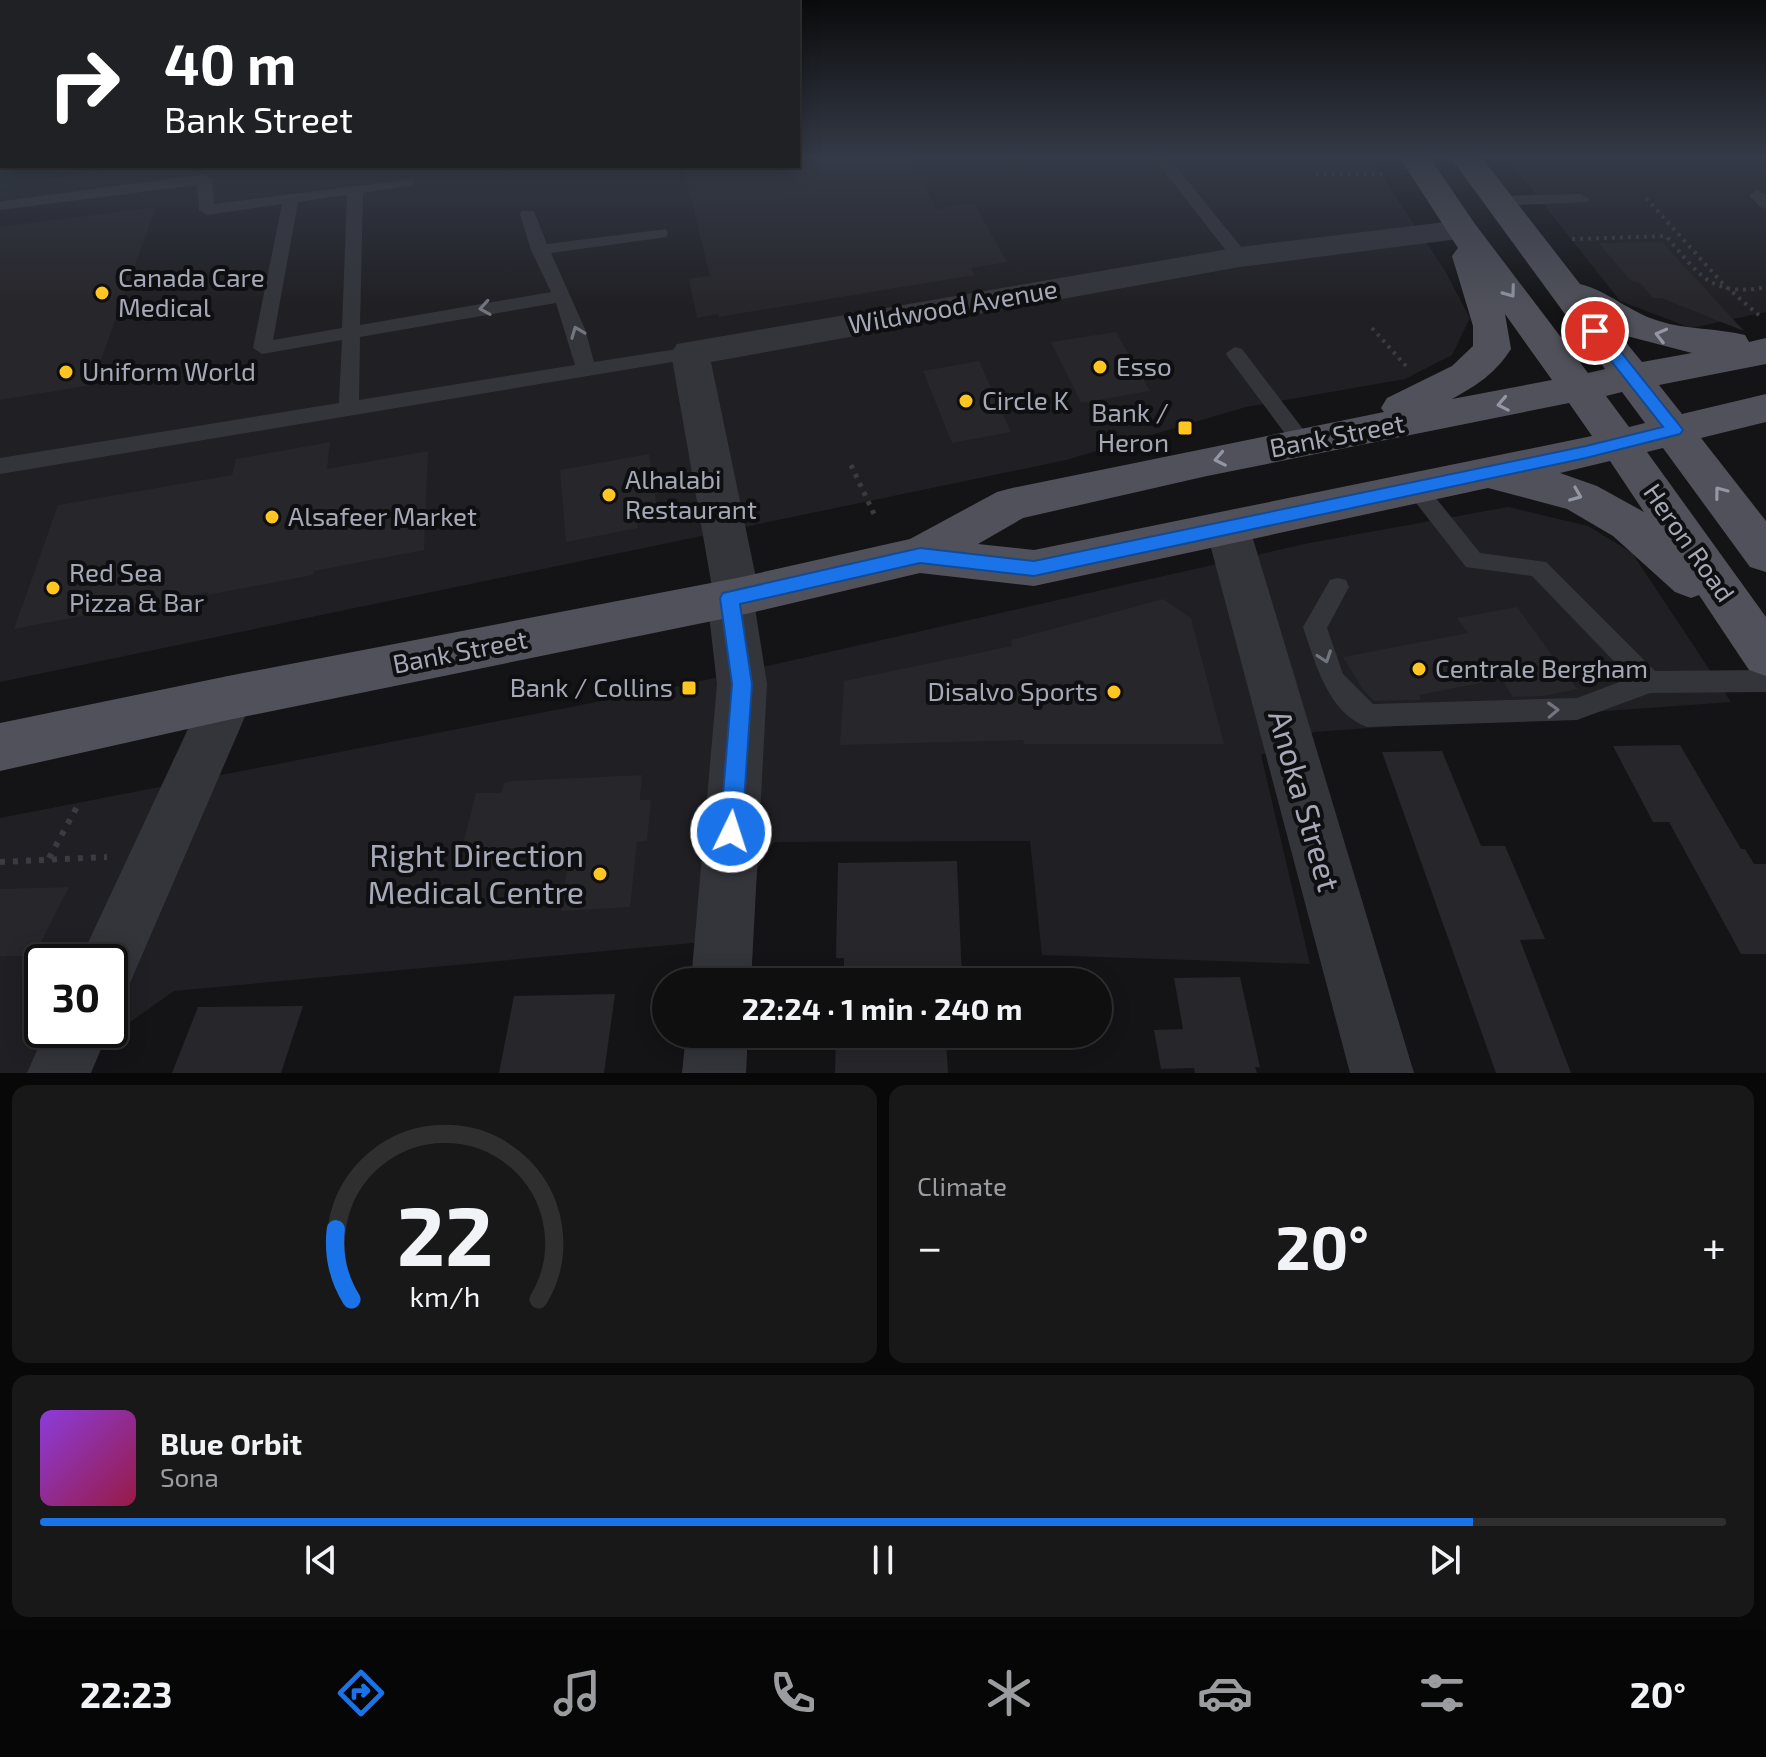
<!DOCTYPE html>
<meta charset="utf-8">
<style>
:root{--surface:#0f0f10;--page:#181819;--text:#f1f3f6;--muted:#9b9c9f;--line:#2f2f30;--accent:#1a73e8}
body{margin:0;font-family:"Exo 2",sans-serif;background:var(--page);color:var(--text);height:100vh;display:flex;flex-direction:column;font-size:30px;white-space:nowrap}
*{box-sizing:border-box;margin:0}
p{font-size:26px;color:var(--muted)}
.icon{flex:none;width:44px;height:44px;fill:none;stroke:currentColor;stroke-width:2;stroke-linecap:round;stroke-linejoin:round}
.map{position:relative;height:1073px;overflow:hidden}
.side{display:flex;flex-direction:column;gap:12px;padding:12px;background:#080809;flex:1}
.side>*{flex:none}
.banner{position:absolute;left:0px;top:0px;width:800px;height:168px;box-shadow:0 4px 20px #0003,0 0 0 2px var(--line);background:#202124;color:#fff;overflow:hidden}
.speed{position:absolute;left:24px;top:944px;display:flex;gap:16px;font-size:40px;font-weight:700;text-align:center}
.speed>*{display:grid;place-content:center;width:104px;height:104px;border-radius:50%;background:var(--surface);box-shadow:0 4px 20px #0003,0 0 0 2px var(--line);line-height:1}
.speed .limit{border:4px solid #111;border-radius:12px;background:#fff;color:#111}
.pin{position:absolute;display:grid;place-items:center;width:68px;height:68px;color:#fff;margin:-34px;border:4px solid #fff;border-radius:50%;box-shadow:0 2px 8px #0007}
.me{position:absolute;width:88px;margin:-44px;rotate:4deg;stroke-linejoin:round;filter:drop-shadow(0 0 6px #0008)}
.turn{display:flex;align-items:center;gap:28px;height:168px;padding:0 32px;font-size:36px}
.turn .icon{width:104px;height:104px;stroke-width:2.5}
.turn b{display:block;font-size:56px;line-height:68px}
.big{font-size:60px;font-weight:700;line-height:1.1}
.side .widget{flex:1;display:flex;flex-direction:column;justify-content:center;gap:12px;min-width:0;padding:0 28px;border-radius:16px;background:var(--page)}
.side .dial{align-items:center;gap:0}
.dial svg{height:208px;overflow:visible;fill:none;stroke:var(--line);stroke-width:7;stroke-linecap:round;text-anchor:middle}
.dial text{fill:var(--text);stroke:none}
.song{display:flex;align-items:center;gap:24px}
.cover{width:96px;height:96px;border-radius:12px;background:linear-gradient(135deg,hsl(270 70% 55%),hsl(340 70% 35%))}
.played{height:8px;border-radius:4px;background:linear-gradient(90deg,var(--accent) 85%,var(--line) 85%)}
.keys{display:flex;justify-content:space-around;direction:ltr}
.heat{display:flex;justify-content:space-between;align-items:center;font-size:44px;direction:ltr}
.side .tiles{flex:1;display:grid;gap:12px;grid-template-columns:1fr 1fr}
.widget:last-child{grid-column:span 2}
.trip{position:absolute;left:652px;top:968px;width:460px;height:80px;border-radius:40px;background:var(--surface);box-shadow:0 4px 20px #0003,0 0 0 2px var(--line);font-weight:700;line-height:80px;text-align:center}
.dock{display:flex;height:128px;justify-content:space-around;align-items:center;background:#060606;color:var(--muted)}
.dock .icon{width:56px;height:56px}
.dock .on{color:var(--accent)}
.dock b{font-size:36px;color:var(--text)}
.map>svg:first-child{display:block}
.built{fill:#201f23;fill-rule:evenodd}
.green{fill:#19211b}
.building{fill:#27262a}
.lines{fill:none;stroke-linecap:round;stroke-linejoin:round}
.path-far2{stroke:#3a3c42;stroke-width:4;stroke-dasharray:3 5;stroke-linecap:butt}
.path-far1{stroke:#3a3c42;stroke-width:5;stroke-dasharray:4 6;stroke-linecap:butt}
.path{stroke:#3a3c42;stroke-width:6;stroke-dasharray:5 8;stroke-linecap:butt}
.service{fill:#34353b;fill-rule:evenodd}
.minor{fill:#34353b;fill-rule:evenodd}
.primary{fill:#50515a;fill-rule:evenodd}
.oneway{stroke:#9397a4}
.oneway2{stroke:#72747f}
.route{fill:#1a73e8;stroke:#114b97;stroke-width:2}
.poi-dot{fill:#ffc622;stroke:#0f0f11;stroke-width:3}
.labels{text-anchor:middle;stroke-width:8;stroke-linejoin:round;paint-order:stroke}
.poi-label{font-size:26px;fill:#a4a8b7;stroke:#0f0f11;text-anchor:start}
.street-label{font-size:26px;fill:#a4a8b7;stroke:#0f0f11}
.near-street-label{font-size:32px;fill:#a4a8b7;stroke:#0f0f11}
.near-poi-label{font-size:32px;fill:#a4a8b7;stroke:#0f0f11;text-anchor:end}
</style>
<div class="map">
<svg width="1766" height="1073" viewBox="0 0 1766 1073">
<rect width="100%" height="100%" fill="#141416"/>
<path class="built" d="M798 158H1370L1444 269 1470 318 1452 355 1405 379 1246 407 1066 460 0 682V185L134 166H798Z
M1507 158H1766V312L1691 328 1620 301Z
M1508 507 1588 526 1632 553 1731 702 1314 732 1261 755 1310 964 1042 955 1030 841 774 842 714 941 174 991 58 1073H0V818L679 686 1309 543ZM42 962H110V1030H42Z"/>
<path class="green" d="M0 158 2 166H86L0 193Z"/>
<path class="building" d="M798 158H910L936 209 974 203 1007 262 971 268 975 275 719 317 718 314 697 318 689 279 710 276 683 166H798Z
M156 207 92 385 0 400V227Z
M1662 242 1744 331 1661 298H1653L1641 284 1629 279 1599 243Z
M1116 332 1150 391 1081 403 1051 342Z
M979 361 1011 432 952 443 923 371Z
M330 442 327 469 428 451 424 550 314 571 313 575 207 595 208 592 14 629 58 505 232 475 236 459Z
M649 454 659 520 637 524 638 528 566 542 560 470Z
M1163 599 1191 618 1224 744H1024L1023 740 840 745 844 681 1012 646 1011 640Z
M1517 607 1577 689 1544 696 1513 697 1501 679 1419 695 1421 700 1374 701 1362 688 1343 657 1468 633 1457 618Z
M1680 745 1741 849H1745L1754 864H1766V954H1741L1669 822H1653L1613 746Z
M1442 751 1481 846H1505L1545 939 1520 940 1571 1073H1496L1382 752Z
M642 775 640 800H651L647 841 637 842 630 907 561 911 570 848H462L476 793H501L504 783 513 781Z
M957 861 962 980 965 982H844V958H836L838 863Z
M69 887 34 956H0V889Z
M1240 977 1260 1067H1255L1257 1073H1195L1194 1068 1161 1069 1154 1030 1183 1029 1174 978Z
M615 994 604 1073H499L514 996Z
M303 1006 281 1073H172L198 1007Z
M836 1034H969V1040H946L948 1073H835Z"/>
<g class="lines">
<path class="path-far2" d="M1316 174H1385
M1646 198 1724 285 1761 317
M1572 239 1666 236C1699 274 1711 298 1766 287
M1372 328 1406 366"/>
<path class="path-far1" d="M851 465 874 514"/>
<path class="path" d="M49 858 78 805
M0 862 107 857"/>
<path class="service" d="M1154 158H1169L1246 253 1249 257 1246 261H1234Z
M204 174 212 179 214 204 413 179V185L363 193 360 325 551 292 531 250 520 214 522 211H534L547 244 666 229 668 233 666 237 660 238 551 253 585 329 594 362 690 347 699 353 690 359 0 474V458L339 403 342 340 262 354 253 348 282 204 207 215 199 210 197 185 0 210V202L5 201ZM347 195 342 328 273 340 298 202ZM556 303 575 365 359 400 360 337Z
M1757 190 1766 195V209L1760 207 1749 195Z
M1581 194 1589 199 1587 202 1498 206 1490 201 1498 196Z
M1235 347 1242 349 1309 437 1312 442 1309 447H1295L1228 357 1226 353Z
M1416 480 1423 482 1480 553 1546 562 1655 671 1766 670V692L1650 693 1577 720 1367 727C1328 713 1315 662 1303 627L1330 580 1338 578 1346 580 1349 587 1327 628 1343 674 1373 704 1577 698 1630 678 1532 576 1466 567 1409 494 1405 488 1409 482Z"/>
<path class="minor" d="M1462 220 1474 223 1479 230 1474 237 1240 267 711 362 760 597 755 608 767 684 751 982H691L717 684 707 598 712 587 671 353 677 344 1240 247Z
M1228 512 1243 517 1250 529 1414 1073H1350L1206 529 1213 517Z
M228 676 246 682 253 698 130 983 110 991V962H79L210 682Z
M46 1030H109L91 1073H27Z
M686 1034H748L746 1073H682Z"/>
<path class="primary" d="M1400 158H1430L1475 224 1588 373 1605 369 1451 158H1482L1580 284C1608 291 1631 313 1659 321 1687 330 1717 328 1745 335L1749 342 1766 338V364L1659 385 1682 414 1766 394V422L1701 438 1766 521V572L1750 567 1663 448 1647 452 1766 617V676L1749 670 1699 595 1691 598 1675 592 1613 536 1567 509 1488 488 1034 586 920 573 737 616 228 720 0 771V723L228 676 737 578 910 539 997 492 1012 488 1384 412 1381 408 1387 398 1452 366 1473 346V326L1452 256 1458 248ZM1505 314 1552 380 1452 399C1476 386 1496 373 1511 349ZM1619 334 1692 353 1642 362ZM1622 392 1645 423 1629 427 1606 396ZM1569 403 1592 436 1034 550 978 544 1023 518 1207 476ZM1610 461 1644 512 1597 486 1560 473Z"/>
</g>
<defs><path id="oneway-chevron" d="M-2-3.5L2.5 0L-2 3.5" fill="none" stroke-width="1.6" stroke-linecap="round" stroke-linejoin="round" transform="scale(2)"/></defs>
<g class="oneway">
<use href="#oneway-chevron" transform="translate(1510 292) rotate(54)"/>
<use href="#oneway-chevron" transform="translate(1661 335) rotate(-166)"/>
<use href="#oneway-chevron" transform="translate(1503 404) rotate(169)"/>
<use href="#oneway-chevron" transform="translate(1220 459) rotate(169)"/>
<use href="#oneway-chevron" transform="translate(1720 492) rotate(-127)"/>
<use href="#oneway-chevron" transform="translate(1576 495) rotate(22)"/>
</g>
<g class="oneway2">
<use href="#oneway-chevron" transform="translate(485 308) rotate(171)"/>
<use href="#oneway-chevron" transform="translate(577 332) rotate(-111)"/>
<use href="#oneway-chevron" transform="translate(1325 657) rotate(71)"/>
<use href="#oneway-chevron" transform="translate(1553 710) rotate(-2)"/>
</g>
<linearGradient id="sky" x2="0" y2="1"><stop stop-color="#0b0b0c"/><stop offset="0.51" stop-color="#343a47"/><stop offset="1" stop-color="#343a47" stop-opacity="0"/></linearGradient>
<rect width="1766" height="308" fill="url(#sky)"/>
<path class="route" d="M1595 326 1601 327 1680 426 1683 430 1680 434 1586 458 1034 576 920 563 740 604 752 684 742 832 739 840 731 843 723 840 720 832 732 684 720 598 723 593 920 548 1034 561 1586 446 1663 427 1590 334 1588 331Z"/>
<g class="poi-dot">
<circle cx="102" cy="293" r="8"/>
<circle cx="1100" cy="367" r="8"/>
<circle cx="66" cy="372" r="8"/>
<circle cx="966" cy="401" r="8"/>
<rect x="1177" y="420" width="16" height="16" rx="4"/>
<circle cx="609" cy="495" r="8"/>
<circle cx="272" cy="517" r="8"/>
<circle cx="53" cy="588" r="8"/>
<circle cx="1419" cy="669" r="8"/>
<rect x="681" y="680" width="16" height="16" rx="4"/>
<circle cx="1114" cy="692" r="8"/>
<circle cx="600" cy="874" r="8"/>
</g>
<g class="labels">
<g class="poi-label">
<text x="118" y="287">Canada Care<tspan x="118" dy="30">Medical</tspan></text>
<text x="1116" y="376">Esso</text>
<text x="82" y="381">Uniform World</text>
<text x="982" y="410">Circle K</text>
<text x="1169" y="422" text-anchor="end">Bank /<tspan x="1169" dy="30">Heron</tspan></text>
<text x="625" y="489">Alhalabi<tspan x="625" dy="30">Restaurant</tspan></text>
<text x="288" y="526">Alsafeer Market</text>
<text x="69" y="582">Red Sea<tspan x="69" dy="30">Pizza &amp; Bar</tspan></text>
<text x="1435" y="678">Centrale Bergham</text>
<text x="673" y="697" text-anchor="end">Bank / Collins</text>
<text x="1098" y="701" text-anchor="end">Disalvo Sports</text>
</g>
<g class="street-label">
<text transform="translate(953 307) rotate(-10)" y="9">Wildwood Avenue</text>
<text transform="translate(1337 436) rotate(-11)" y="9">Bank Street</text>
<text transform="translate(1689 543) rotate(55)" y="9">Heron Road</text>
<text transform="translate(460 652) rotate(-11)" y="9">Bank Street</text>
</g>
<g class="near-street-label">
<text transform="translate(1304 801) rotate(74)" y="11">Anoka Street</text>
</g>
<g class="near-poi-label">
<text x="584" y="867">Right Direction<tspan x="584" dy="37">Medical Centre</tspan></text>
</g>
</g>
</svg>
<div class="speed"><div class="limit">30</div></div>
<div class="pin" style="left:1595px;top:331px;background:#d93025"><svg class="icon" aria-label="arrive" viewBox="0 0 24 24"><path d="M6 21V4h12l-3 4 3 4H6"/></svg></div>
<svg class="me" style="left:731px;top:832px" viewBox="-20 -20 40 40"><circle r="17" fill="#1a73e8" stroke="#fff" stroke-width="3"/><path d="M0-11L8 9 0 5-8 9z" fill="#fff"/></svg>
<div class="trip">22:24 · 1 min · 240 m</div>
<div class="banner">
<div class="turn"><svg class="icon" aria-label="right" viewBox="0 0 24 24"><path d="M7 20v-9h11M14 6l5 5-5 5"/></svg><div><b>40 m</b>Bank Street</div></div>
</div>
</div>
<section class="side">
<div class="tiles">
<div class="widget dial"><svg viewBox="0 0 100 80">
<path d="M14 69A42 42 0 1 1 86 69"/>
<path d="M14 69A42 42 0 0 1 8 42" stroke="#1a73e8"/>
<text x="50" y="56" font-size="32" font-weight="700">22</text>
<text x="50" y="72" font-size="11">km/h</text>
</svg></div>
<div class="widget"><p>Climate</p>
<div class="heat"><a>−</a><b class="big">20°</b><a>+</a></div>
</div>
<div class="widget">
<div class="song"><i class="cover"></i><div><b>Blue Orbit</b><p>Sona</p></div></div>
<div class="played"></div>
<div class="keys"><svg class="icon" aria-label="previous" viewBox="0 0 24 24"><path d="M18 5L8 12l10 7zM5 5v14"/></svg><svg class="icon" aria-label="pause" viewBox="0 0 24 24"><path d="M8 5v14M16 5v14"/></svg><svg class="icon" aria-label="next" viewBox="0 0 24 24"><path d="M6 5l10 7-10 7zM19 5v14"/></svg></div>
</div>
</div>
</section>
<nav class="dock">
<b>22:23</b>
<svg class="icon on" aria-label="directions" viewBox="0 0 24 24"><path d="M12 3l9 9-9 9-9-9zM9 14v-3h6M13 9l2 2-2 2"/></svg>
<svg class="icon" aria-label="music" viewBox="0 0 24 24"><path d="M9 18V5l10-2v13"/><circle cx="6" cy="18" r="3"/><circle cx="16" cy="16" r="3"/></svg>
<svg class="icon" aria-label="phone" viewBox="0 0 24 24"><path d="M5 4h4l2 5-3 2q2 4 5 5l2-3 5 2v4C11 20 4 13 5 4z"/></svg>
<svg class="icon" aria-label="climate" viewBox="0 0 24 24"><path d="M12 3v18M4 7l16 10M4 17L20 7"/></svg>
<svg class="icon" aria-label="car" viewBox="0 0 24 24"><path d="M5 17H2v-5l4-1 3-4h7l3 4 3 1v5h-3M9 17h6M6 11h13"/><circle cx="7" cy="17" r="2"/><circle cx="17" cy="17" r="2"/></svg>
<svg class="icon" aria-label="filters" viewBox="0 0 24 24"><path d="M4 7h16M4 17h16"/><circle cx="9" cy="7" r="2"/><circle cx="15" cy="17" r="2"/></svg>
<b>20°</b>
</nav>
